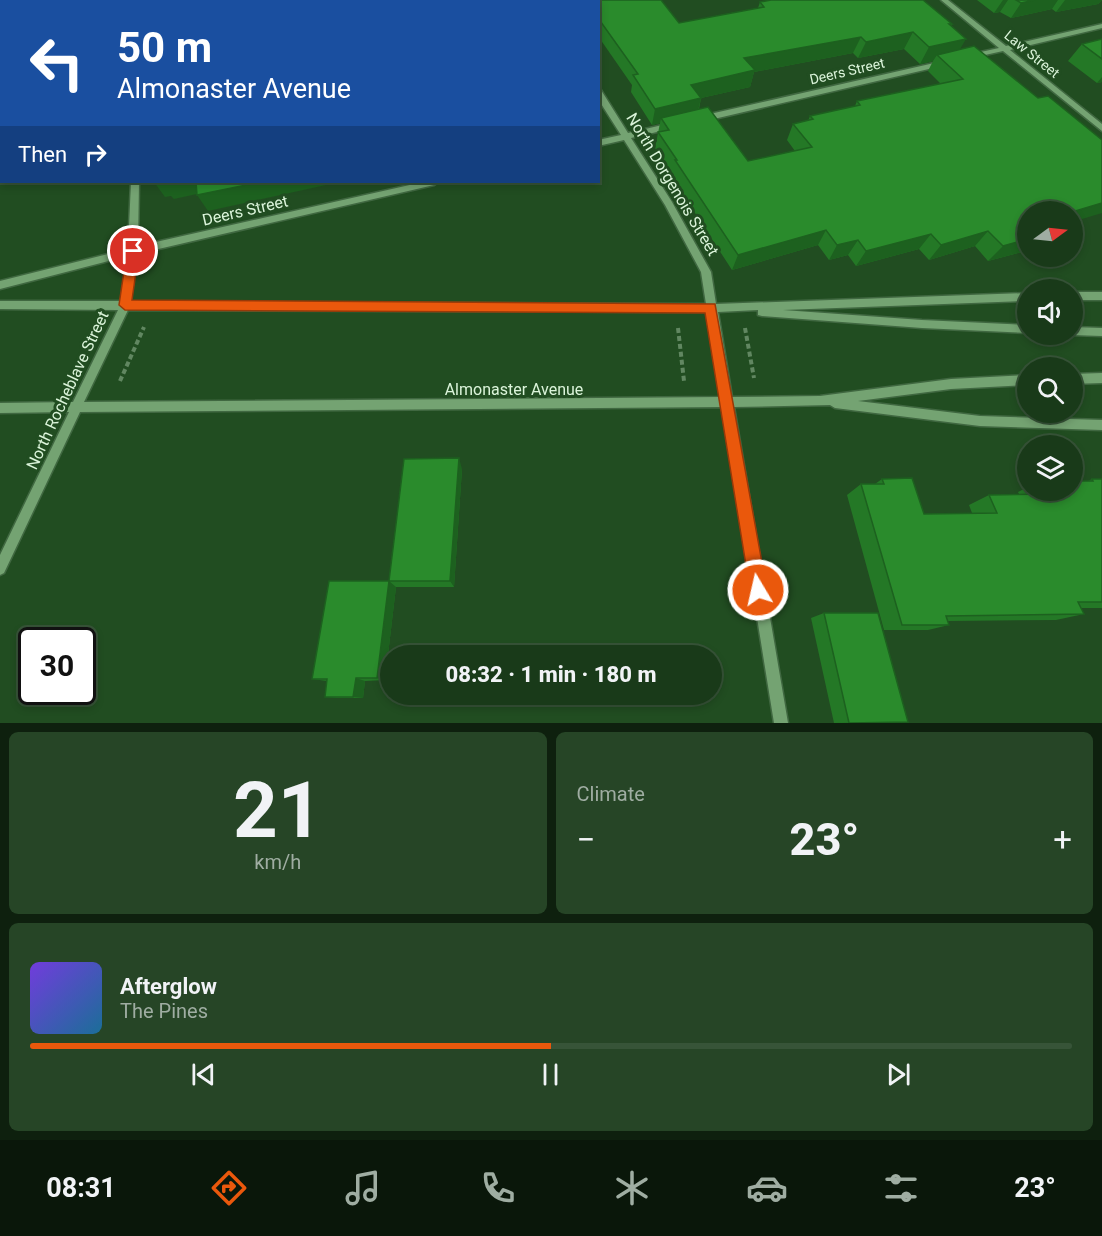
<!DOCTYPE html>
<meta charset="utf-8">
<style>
:root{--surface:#193a19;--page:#264526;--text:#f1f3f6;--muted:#9fada2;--line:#375438;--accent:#ea580c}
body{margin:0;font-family:Roboto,sans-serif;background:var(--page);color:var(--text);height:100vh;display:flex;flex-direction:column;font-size:22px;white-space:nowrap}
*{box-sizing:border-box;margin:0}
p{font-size:20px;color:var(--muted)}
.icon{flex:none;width:33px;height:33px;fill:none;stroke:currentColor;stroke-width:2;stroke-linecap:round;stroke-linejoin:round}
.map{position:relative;height:723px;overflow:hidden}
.drawer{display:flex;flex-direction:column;gap:9px;padding:9px;background:#0e200e;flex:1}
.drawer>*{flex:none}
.banner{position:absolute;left:0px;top:0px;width:600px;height:183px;box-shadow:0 3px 9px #0003,0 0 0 2px var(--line);background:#1a4fa0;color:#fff;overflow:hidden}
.needle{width:39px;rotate:75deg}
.controls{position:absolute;left:1017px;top:201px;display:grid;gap:12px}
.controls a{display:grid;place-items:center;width:66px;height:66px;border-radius:50%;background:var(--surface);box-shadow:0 3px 9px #0003,0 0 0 2px var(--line);font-size:30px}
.speed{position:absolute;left:18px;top:627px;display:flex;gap:12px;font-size:30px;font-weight:700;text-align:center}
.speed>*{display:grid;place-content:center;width:78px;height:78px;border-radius:50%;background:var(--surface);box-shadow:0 3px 9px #0003,0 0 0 2px var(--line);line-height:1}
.speed .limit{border:3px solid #111;border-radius:9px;background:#fff;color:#111}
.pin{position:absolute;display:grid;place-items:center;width:51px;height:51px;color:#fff;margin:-26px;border:3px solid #fff;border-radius:50%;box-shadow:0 2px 6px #0007}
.me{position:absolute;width:66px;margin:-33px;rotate:351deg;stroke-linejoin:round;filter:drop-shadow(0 0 4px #0008)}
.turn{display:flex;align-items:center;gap:21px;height:126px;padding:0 18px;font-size:27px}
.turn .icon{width:78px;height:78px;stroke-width:2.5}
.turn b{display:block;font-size:42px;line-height:51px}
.then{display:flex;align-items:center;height:57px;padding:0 18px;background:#0003;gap:12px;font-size:22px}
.big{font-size:45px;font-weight:800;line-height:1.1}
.drawer .tile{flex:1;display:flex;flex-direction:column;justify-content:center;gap:9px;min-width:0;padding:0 21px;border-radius:9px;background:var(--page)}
.drawer .dial{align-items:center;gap:0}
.dial b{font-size:78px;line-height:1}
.song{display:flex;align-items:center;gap:18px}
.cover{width:72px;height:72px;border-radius:9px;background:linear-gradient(135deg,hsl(260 70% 55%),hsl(200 70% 35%))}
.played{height:6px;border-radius:3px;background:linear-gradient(90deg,var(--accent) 50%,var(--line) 50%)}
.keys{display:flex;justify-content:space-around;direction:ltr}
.heat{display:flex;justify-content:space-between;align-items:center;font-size:33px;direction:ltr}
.drawer .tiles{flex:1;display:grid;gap:9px;grid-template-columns:1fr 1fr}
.tile:last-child{grid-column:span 2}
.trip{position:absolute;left:380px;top:645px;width:342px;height:60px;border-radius:30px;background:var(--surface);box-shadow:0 3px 9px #0003,0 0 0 2px var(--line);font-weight:800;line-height:60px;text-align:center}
.dock{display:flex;height:96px;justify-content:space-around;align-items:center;background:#0a170a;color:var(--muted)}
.dock .icon{width:42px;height:42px}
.dock .on{color:var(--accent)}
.dock b{font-size:27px;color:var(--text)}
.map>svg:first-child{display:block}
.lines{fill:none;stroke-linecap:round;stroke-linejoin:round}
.minor-casing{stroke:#406841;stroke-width:3}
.path{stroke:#618761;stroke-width:4;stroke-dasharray:5 3;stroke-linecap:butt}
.minor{fill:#74a372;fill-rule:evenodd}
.wall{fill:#247826;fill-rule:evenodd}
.shaded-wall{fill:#1d611f}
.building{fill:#2a8b2c;stroke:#1d611f;stroke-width:1.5}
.route{fill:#ea580c;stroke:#983908;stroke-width:1.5}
.labels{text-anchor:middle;stroke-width:6;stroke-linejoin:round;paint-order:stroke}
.far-street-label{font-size:14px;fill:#dbf4da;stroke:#214d21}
.street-label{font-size:16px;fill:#dbf4da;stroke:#214d21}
</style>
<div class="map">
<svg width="1102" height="723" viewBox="0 0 1102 723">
<rect width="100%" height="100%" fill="#214d21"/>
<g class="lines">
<g class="minor-casing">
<path id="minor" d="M136 0H142V2H136Z
M537 0H543L544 2H537Z
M941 0H948L1006 46 1102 24V28L1010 50 1102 124V131L1003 51 967 59V55L999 48Z
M943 61 947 63 946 65 701 122 697 119 701 116Z
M598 90H601L628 133 671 123 675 126 674 128 631 138 672 202 711 272 716 304 1028 293V301L783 310 922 320 1028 325V333L922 328 762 316 758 315V310L718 312 732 397 820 396 951 379 1028 375V385L951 389 858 401 980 416 1102 420V430L980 426 835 408 830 405 734 407 788 723H774L723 407 80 412 4 573 0 575V555L69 412 0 413V403L73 402 118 310 0 309V301H121L128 256 0 289V281L128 249 131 182H139L138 246 423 182H438L434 185 137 254 130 302 706 304 701 272 665 205 624 140 598 146V140L621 135 598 99ZM128 310 708 312 721 397 84 402Z
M1072 292H1102V300H1072Z
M1072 327 1102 328V336L1072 335 1070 334H1072Z
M1102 373V383L1072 384V374Z"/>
</g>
<path class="path" d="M678 328 684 381
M745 328 754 378
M120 381 144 327"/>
<use href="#minor" class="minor"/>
</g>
<path class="wall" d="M570 0H661L679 23 758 8 760 2 952 24 951 26 960 49 1028 212V246L1022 252 988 261 975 246 929 260 919 249 856 266 848 255 829 260 818 245 732 270 671 176 672 174 655 148 660 123 652 125 631 92 632 85 598 36V2H571ZM904 49 920 64 933 61 928 71 941 84 857 101 855 106 810 116 808 121 793 124 787 140 795 151 748 161 699 109 701 98 750 87 754 72 853 53 858 58Z
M977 0H1102L1098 4 1056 12 1052 9 1011 18 1000 12 994 13Z
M1102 39V82L1097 83 1068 61 1082 44Z
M462 469 454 587H396L385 680 365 681 363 698H336L325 697 327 681 312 679 389 581Z
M882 479 924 514 972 513 969 505 989 495 1019 494 1018 492 1028 487V490H1072L1092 479H1102V608H1081L1084 614 1056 620 947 621 949 625 928 630H884L847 495 861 484H875Z
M824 613 908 722 834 723 811 618Z"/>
<path class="shaded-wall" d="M89 0H102V2H88Z
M320 0H337L332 2H320Z
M1003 0H1008L1000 12 994 13Z
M1035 0H1058L1052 9 1011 18 1021 3Z
M1065 0H1102L1098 4 1056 12Z
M913 32 904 49 858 58 866 42Z
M861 37 853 53 754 72 750 87 692 100 701 98 697 115 661 118 660 123 652 125 655 109 691 85 744 58Z
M966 39 956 56 937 55 933 61 920 64 929 47Z
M1102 77V82L1097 83Z
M2 125V146H0V126Z
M154 182H200L206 192 174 199 171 196 165 197Z
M261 182H325L326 185 208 211 197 195Z
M1102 203V213L1072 222V212Z
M826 230 818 245 732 270 738 255Z
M988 231 975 246 929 260 941 245Z
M931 234 919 249 856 266 866 251Z
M1028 239V246L1022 252 988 261 1003 246Z
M858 240 848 255 829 260 837 245Z
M459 458 462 469 454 587 450 581Z
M389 581 396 587 385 680 377 678Z
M356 678 365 681 363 698 353 697Z"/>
<path class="building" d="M0 0H89L88 2H2V125L0 126Z
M157 0H320V2H157Z
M362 0H500V2H363Z
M582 0H661L679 23 764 7 760 2 771 0H923L952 24H949L966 39 929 47 913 32 866 42 861 37 744 58 755 70 691 85 701 98 655 109 633 75 638 74 598 18V2H583Z
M1016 0H1035L1021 3Z
M1102 39V59L1082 44Z
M974 46 1038 98 1048 96 1102 140V203L1072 212H1028V226H1026L1028 227V239L1003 246 988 231 941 245 931 234 866 251 858 240 837 245 826 230 738 255 675 160H677L658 132 669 130 661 118 708 107 748 161 812 147 793 124 813 119 810 116 860 105 857 101 963 79 937 55Z
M196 182H261L197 195Z
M459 458 450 581H389L404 459Z
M912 478 924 514 997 513 989 495 1041 494 1040 492H1046L1045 490H1072V481H1093L1092 479H1102V602H1078L1084 614 946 616 949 625H902L861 484H884L882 479Z
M329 581H389L377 678H356L353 697H325L327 679H312Z
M824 613H878L908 722 849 723Z"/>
<path class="route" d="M133 247 139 251 132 300 715 304 767 590 764 596 758 598 752 596 750 590 705 313 125 310 119 305 127 251Z"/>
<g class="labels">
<g class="far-street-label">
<text transform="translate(1032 54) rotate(39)" y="5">Law Street</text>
<text transform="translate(847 71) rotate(-13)" y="5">Deers Street</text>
</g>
<g class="street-label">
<text transform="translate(673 184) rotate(59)" y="6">North Dorgenois Street</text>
<text transform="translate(245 210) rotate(-13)" y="6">Deers Street</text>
<text x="514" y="395">Almonaster Avenue</text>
<text transform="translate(67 390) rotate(-65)" y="6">North Rocheblave Street</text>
</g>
</g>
</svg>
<div class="controls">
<a><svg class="needle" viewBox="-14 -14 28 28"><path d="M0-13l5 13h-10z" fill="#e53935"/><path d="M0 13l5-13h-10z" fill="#9fada2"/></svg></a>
<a><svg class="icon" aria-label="sound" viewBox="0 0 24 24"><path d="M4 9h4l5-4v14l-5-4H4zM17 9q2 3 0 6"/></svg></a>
<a><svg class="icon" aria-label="search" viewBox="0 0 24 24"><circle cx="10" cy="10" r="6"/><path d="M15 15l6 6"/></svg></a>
<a><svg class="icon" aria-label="layers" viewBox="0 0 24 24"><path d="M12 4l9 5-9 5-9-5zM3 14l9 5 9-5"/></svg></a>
</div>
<div class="speed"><div class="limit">30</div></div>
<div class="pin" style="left:133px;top:251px;background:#d93025"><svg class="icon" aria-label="arrive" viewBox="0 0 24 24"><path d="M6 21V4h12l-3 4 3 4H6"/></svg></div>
<svg class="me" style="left:758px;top:590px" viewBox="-20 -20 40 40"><circle r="17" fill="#ea580c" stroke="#fff" stroke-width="3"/><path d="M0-11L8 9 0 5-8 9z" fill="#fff"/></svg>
<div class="trip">08:32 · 1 min · 180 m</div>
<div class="banner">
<div class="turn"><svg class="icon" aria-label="left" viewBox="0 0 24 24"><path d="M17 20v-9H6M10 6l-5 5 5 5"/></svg><div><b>50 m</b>Almonaster Avenue</div></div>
<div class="then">Then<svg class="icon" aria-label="right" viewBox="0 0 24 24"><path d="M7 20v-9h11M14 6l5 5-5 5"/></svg></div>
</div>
</div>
<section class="drawer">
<div class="tiles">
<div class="tile dial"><b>21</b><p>km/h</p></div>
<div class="tile"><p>Climate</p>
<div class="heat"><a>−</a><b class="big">23°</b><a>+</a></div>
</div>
<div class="tile">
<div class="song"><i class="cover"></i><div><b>Afterglow</b><p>The Pines</p></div></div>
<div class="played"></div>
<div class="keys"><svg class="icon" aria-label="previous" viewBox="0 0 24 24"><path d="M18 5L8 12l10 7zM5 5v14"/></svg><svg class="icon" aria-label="pause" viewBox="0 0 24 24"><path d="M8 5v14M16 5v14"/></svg><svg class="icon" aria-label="next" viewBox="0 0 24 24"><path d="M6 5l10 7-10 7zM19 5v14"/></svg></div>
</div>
</div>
</section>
<nav class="dock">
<b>08:31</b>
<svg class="icon on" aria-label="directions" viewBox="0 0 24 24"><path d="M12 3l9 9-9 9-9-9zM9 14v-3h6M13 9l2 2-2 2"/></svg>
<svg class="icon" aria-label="music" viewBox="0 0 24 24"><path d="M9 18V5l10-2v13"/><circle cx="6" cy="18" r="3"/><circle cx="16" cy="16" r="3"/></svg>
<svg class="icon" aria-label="phone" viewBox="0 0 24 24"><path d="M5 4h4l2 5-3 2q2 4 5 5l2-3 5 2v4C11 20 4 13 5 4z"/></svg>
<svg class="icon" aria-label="climate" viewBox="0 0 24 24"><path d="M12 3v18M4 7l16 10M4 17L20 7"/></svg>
<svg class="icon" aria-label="car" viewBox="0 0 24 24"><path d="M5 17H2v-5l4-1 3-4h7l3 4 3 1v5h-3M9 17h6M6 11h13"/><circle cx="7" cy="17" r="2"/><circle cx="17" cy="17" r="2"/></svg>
<svg class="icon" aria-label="filters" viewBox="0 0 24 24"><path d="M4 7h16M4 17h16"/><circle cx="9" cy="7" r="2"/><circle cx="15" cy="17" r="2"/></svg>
<b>23°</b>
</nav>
